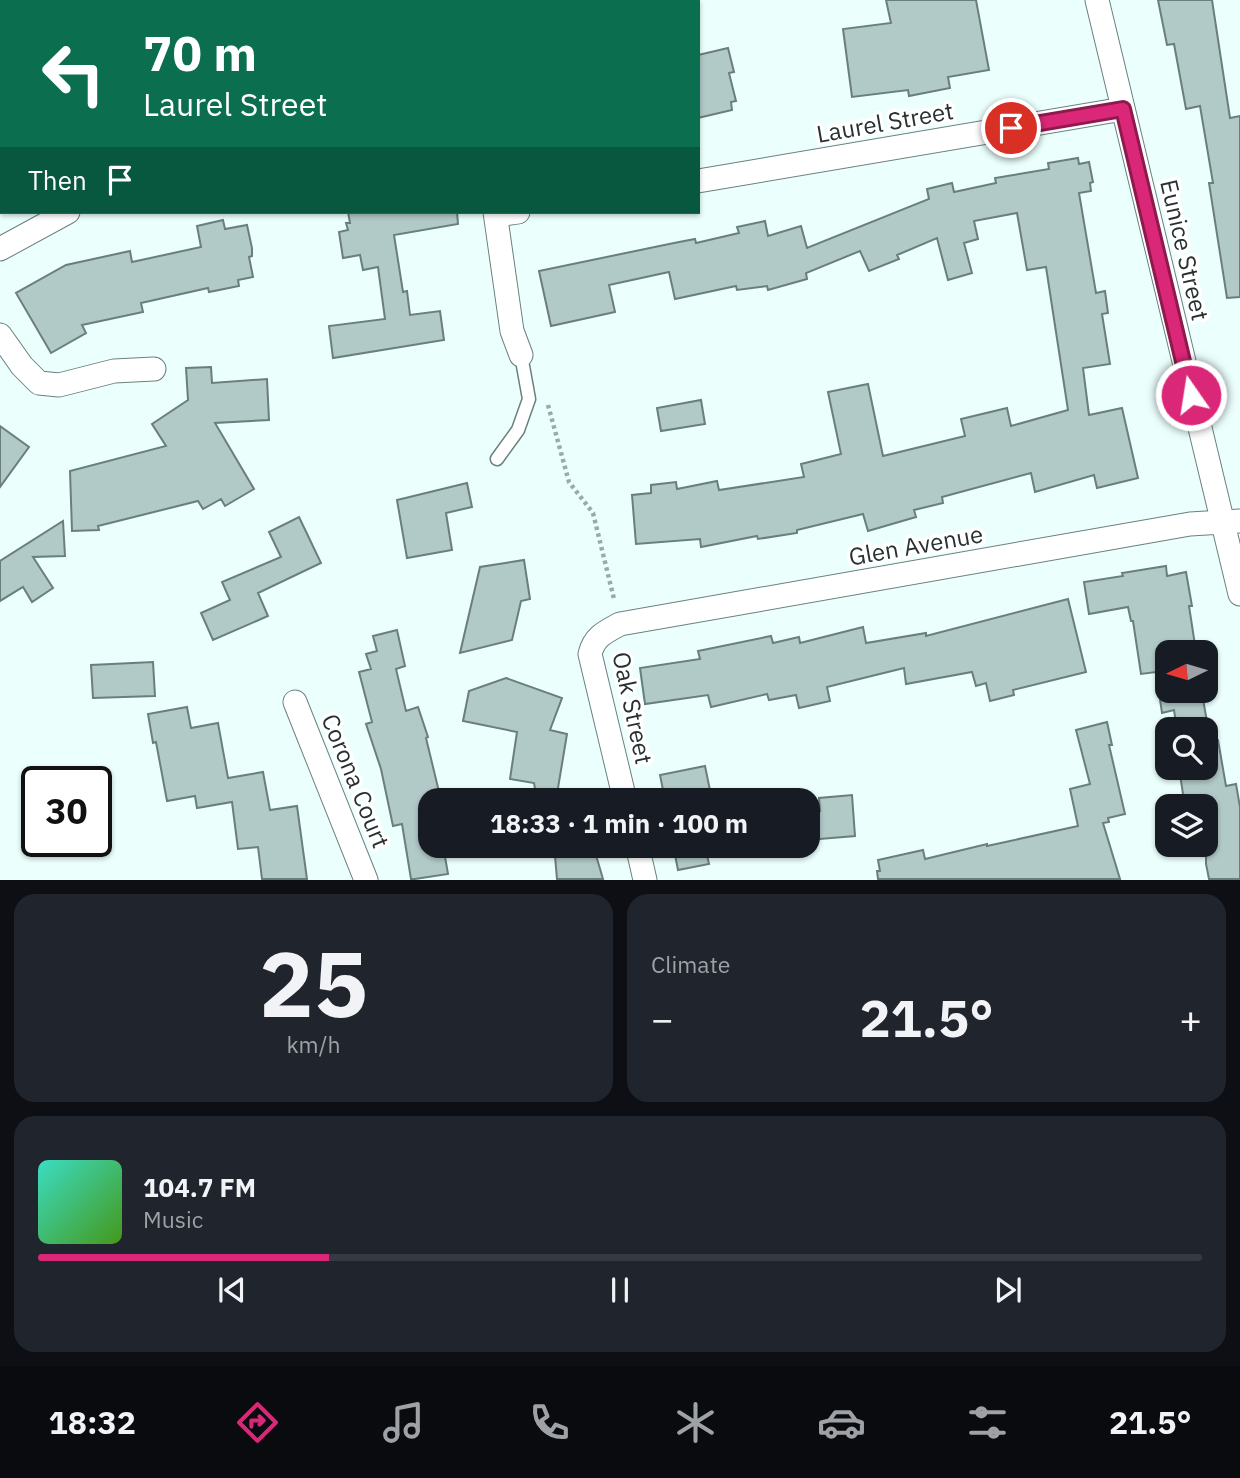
<!DOCTYPE html>
<meta charset="utf-8">
<style>
:root{--surface:#171b24;--page:#20242c;--text:#f1f3f6;--muted:#9ea1a6;--line:#363941;--accent:#db2777}
body{margin:0;font-family:"IBM Plex Sans",sans-serif;background:var(--page);color:var(--text);height:100vh;display:flex;flex-direction:column;font-size:26px;white-space:nowrap}
*{box-sizing:border-box;margin:0}
p{font-size:23px;color:var(--muted)}
.icon{flex:none;width:38px;height:38px;fill:none;stroke:currentColor;stroke-width:2;stroke-linecap:round;stroke-linejoin:round}
.map{position:relative;height:880px;overflow:hidden}
.panel{display:flex;flex-direction:column;gap:14px;padding:14px;background:#0d0f14;flex:1}
.panel>*{flex:none}
.hud{position:absolute;left:0px;top:0px;width:700px;height:214px;box-shadow:0 2px 5px #0004;background:#0b6e4f;color:#fff;overflow:hidden}
.needle{width:46px;rotate:265deg}
.fabs{position:absolute;left:1155px;top:640px;display:grid;gap:14px}
.fabs a{display:grid;place-items:center;width:63px;height:63px;border-radius:14px;background:var(--surface);box-shadow:0 2px 5px #0004;font-size:35px}
.speed{position:absolute;left:21px;top:766px;display:flex;gap:14px;font-size:35px;font-weight:700;text-align:center}
.speed>*{display:grid;place-content:center;width:91px;height:91px;border-radius:50%;background:var(--surface);box-shadow:0 2px 5px #0004;line-height:1}
.speed .limit{border:4px solid #111;border-radius:10px;background:#fff;color:#111}
.pin{position:absolute;display:grid;place-items:center;width:60px;height:60px;color:#fff;margin:-30px;border:4px solid #fff;border-radius:50%;box-shadow:0 2px 7px #0007}
.me{position:absolute;width:77px;margin:-38px;rotate:347deg;stroke-linejoin:round;filter:drop-shadow(0 0 5px #0008)}
.turn{display:flex;align-items:center;gap:24px;height:147px;padding:0 28px;font-size:32px}
.turn .icon{width:91px;height:91px;stroke-width:2.5}
.turn b{display:block;font-size:49px;line-height:60px}
.then{display:flex;align-items:center;height:66px;padding:0 28px;background:#0003;gap:14px;font-size:26px}
.big{font-size:52px;font-weight:700;line-height:1.1}
.panel .widget{flex:1;display:flex;flex-direction:column;justify-content:center;gap:10px;min-width:0;padding:0 24px;border-radius:21px;background:var(--page)}
.panel .dial{align-items:center;gap:0}
.dial b{font-size:91px;line-height:1}
.song{display:flex;align-items:center;gap:21px}
.cover{width:84px;height:84px;border-radius:10px;background:linear-gradient(135deg,hsl(170 70% 55%),hsl(100 70% 35%))}
.played{height:7px;border-radius:4px;background:linear-gradient(90deg,var(--accent) 25%,var(--line) 25%)}
.keys{display:flex;justify-content:space-around;direction:ltr}
.heat{display:flex;justify-content:space-between;align-items:center;font-size:38px;direction:ltr}
.panel .tiles{flex:1;display:grid;gap:14px;grid-template-columns:1fr 1fr}
.widget:last-child{grid-column:span 2}
.trip{position:absolute;left:418px;top:788px;width:402px;height:70px;border-radius:21px;background:var(--surface);box-shadow:0 2px 5px #0004;font-weight:700;line-height:70px;text-align:center}
.tabs{display:flex;height:112px;justify-content:space-around;align-items:center;background:#090b0e;color:var(--muted)}
.tabs .icon{width:49px;height:49px}
.tabs .on{color:var(--accent)}
.tabs b{font-size:32px;color:var(--text)}
.map>svg:first-child{display:block}
.building{fill:#b1c9c7;stroke:#697f7e;stroke-width:2}
.lines{fill:none;stroke-linecap:round;stroke-linejoin:round}
.lane-casing{stroke:#6a817f;stroke-width:15}
.street-casing{stroke:#6a817f;stroke-width:25}
.path{stroke:#9aaaa9;stroke-width:4.5;stroke-dasharray:3.5 3.5;stroke-linecap:butt}
.lane{stroke:#fff;stroke-width:12}
.street{stroke:#fff;stroke-width:23}
.route-casing{stroke:#8e194d;stroke-width:18}
.route{stroke:#db2777;stroke-width:12}
.labels{text-anchor:middle;stroke-width:7;stroke-linejoin:round;paint-order:stroke}
.street-label{font-size:24px;fill:#273130;stroke:#fff}
</style>
<div class="map">
<svg width="1240" height="880" viewBox="0 0 1240 880">
<rect width="100%" height="100%" fill="#ebfffd"/>
<path class="building" d="M886 0H976L989 70 948 77 950 88 909 96 908 90 852 97 843 29 891 23Z
M1158 0H1212L1230 118 1240 116V297L1227 298 1209 183H1213L1200 106 1186 109 1174 44 1167 45Z
M728 48 734 72 729 73 736 101 731 102 732 110 698 118V55Z
M1078 158 1079 164 1089 162 1093 182 1090 183 1091 191 1079 193 1096 293 1105 291 1108 313 1102 314 1110 364 1083 368 1089 415 1122 408 1138 478 1097 488 1094 475 1035 492 1031 473 942 497 943 503 914 510 916 517 868 531 863 514 797 530V533L758 539 757 536 701 547 700 539 636 544 632 495 651 493V485L676 482 677 489 717 481 719 490 804 477 801 464 841 454 828 392 868 384 883 456 965 436 961 419 1007 408 1011 426 1068 410 1046 267 1027 270 1017 213 974 221 978 239 964 243 972 273 948 280 937 238 897 255 899 259 869 271 860 251 806 273 807 279 768 290 767 286 737 290 736 286 675 299 669 272 609 285 615 312 551 326 539 271 674 243 695 239 696 243 739 233 737 227 765 221 768 236 801 226 807 248 929 199 927 189 952 183 954 192 996 183 995 178 1049 169 1048 163Z
M348 212H457L458 224 394 235 403 292 407 291 410 315 440 311 444 340 333 358 329 326 385 319 378 267 363 270 360 255 343 258 339 232 348 230 346 223H350Z
M223 220 225 229 247 225 252 248V256L249 257 253 277 238 280 239 286 209 292 208 288 141 303 143 312 82 325 86 333 51 353 16 293 66 265 130 251 132 262 201 247 197 226Z
M211 367 212 383 267 379 269 420 215 423 254 489 225 506 221 499 203 509 198 501 98 526 99 530 72 531 70 471 166 446 152 424 188 400 186 368Z
M701 400 705 424 661 431 657 408Z
M0 426 29 447 0 487Z
M467 483 472 507 446 513 452 550 407 558 397 500Z
M299 517 321 563 258 593 268 616 213 640 201 613 230 600 222 582 281 557 269 532Z
M63 521 65 556 33 557 53 588 32 602 23 587 0 601V561Z
M524 560 530 599 521 601 512 640 460 653 480 567Z
M1166 566 1167 576 1186 572 1192 606H1189L1195 645 1189 646 1190 653H1167V691H1197L1199 700 1203 699 1209 733 1213 732 1215 740H1218L1226 786 1236 784 1240 807V879H1209L1206 864V807H1185L1179 768H1206V730H1177L1174 710 1162 713 1156 672 1141 674 1133 621H1131L1128 607 1089 614 1084 582 1123 576 1122 573Z
M1068 599 1086 672 1013 690 1014 695 990 701 986 683 976 686 972 672 906 684 904 668 827 687 830 701 799 708 796 695 769 700 767 694 711 707 708 695 645 704 640 668 700 659 698 651 771 636 773 643 799 637 800 643 863 627 866 643 926 633V636Z
M397 630 405 666 396 669 406 711 418 707 428 737 426 738 441 800H430V845H443L448 874 415 879H411L402 824 393 826 381 769 366 724 372 722 359 672 371 669 366 654 377 651 373 636Z
M153 662 155 696 93 698 91 665Z
M506 678 562 698 550 730 567 734 556 800H537L534 783 510 779 517 732 463 721 469 691Z
M187 707 191 728 218 723 228 778 263 772 270 810 297 806 307 879H262L258 847 238 849 232 802 197 808 195 796 167 801 156 742 153 743 148 714Z
M1107 722 1112 745H1109L1125 814 1108 818 1109 822 1103 823 1120 879H878L877 871H880L878 860 923 850 925 859 987 844V846L1078 826 1070 789 1090 784 1076 730Z
M705 766 712 800H665L660 775Z
M852 795 855 836 808 840V812L820 811 819 798Z
M554 845H593L603 879H557Z
M673 845H705L709 864 678 870Z"/>
<g class="lines">
<g class="lane-casing">
<path id="lane" d="M497 459 518 430 529 399 521 355"/>
</g>
<g class="street-casing">
<path id="street" d="M1097 0 1240 594
M698 181 1123 109
M495 212 512 331 521 355
M497 215 518 212
M0 249 68 212
M0 335 22 366 39 383 59 385 114 371 154 369
M295 702 366 880
M625 800 590 654C594 637 605 632 620 624L1190 524 1240 521
M637 845 645 880"/>
</g>
<path class="path" d="M405 0V2
M548 405 569 482 593 513 614 599"/>
<use href="#lane" class="lane"/>
<use href="#street" class="street"/>
</g>
<g class="lines">
<g class="route-casing">
<path id="route" d="M1011 128 1123 109 1191 395"/>
</g>
<use href="#route" class="route"/>
</g>
<g class="labels">
<g class="street-label">
<text transform="translate(885 123) rotate(-10)" y="8">Laurel Street</text>
<text transform="translate(1184 250) rotate(77)" y="8">Eunice Street</text>
<text transform="translate(916 546) rotate(-10)" y="8">Glen Avenue</text>
<text transform="translate(632 708) rotate(78)" y="8">Oak Street</text>
<text transform="translate(355 781) rotate(68)" y="8">Corona Court</text>
</g>
</g>
</svg>
<div class="fabs">
<a><svg class="needle" viewBox="-14 -14 28 28"><path d="M0-13l5 13h-10z" fill="#e53935"/><path d="M0 13l5-13h-10z" fill="#9ea1a6"/></svg></a>
<a><svg class="icon" aria-label="search" viewBox="0 0 24 24"><circle cx="10" cy="10" r="6"/><path d="M15 15l6 6"/></svg></a>
<a><svg class="icon" aria-label="layers" viewBox="0 0 24 24"><path d="M12 4l9 5-9 5-9-5zM3 14l9 5 9-5"/></svg></a>
</div>
<div class="speed"><div class="limit">30</div></div>
<div class="pin" style="left:1011px;top:128px;background:#d93025"><svg class="icon" aria-label="arrive" viewBox="0 0 24 24"><path d="M6 21V4h12l-3 4 3 4H6"/></svg></div>
<svg class="me" style="left:1191px;top:395px" viewBox="-20 -20 40 40"><circle r="17" fill="#db2777" stroke="#fff" stroke-width="3"/><path d="M0-11L8 9 0 5-8 9z" fill="#fff"/></svg>
<div class="trip">18:33 · 1 min · 100 m</div>
<div class="hud">
<div class="turn"><svg class="icon" aria-label="left" viewBox="0 0 24 24"><path d="M17 20v-9H6M10 6l-5 5 5 5"/></svg><div><b>70 m</b>Laurel Street</div></div>
<div class="then">Then<svg class="icon" aria-label="arrive" viewBox="0 0 24 24"><path d="M6 21V4h12l-3 4 3 4H6"/></svg></div>
</div>
</div>
<section class="panel">
<div class="tiles">
<div class="widget dial"><b>25</b><p>km/h</p></div>
<div class="widget"><p>Climate</p>
<div class="heat"><a>−</a><b class="big">21.5°</b><a>+</a></div>
</div>
<div class="widget">
<div class="song"><i class="cover"></i><div><b>104.7 FM</b><p>Music</p></div></div>
<div class="played"></div>
<div class="keys"><svg class="icon" aria-label="previous" viewBox="0 0 24 24"><path d="M18 5L8 12l10 7zM5 5v14"/></svg><svg class="icon" aria-label="pause" viewBox="0 0 24 24"><path d="M8 5v14M16 5v14"/></svg><svg class="icon" aria-label="next" viewBox="0 0 24 24"><path d="M6 5l10 7-10 7zM19 5v14"/></svg></div>
</div>
</div>
</section>
<nav class="tabs">
<b>18:32</b>
<svg class="icon on" aria-label="directions" viewBox="0 0 24 24"><path d="M12 3l9 9-9 9-9-9zM9 14v-3h6M13 9l2 2-2 2"/></svg>
<svg class="icon" aria-label="music" viewBox="0 0 24 24"><path d="M9 18V5l10-2v13"/><circle cx="6" cy="18" r="3"/><circle cx="16" cy="16" r="3"/></svg>
<svg class="icon" aria-label="phone" viewBox="0 0 24 24"><path d="M5 4h4l2 5-3 2q2 4 5 5l2-3 5 2v4C11 20 4 13 5 4z"/></svg>
<svg class="icon" aria-label="climate" viewBox="0 0 24 24"><path d="M12 3v18M4 7l16 10M4 17L20 7"/></svg>
<svg class="icon" aria-label="car" viewBox="0 0 24 24"><path d="M5 17H2v-5l4-1 3-4h7l3 4 3 1v5h-3M9 17h6M6 11h13"/><circle cx="7" cy="17" r="2"/><circle cx="17" cy="17" r="2"/></svg>
<svg class="icon" aria-label="filters" viewBox="0 0 24 24"><path d="M4 7h16M4 17h16"/><circle cx="9" cy="7" r="2"/><circle cx="15" cy="17" r="2"/></svg>
<b>21.5°</b>
</nav>
